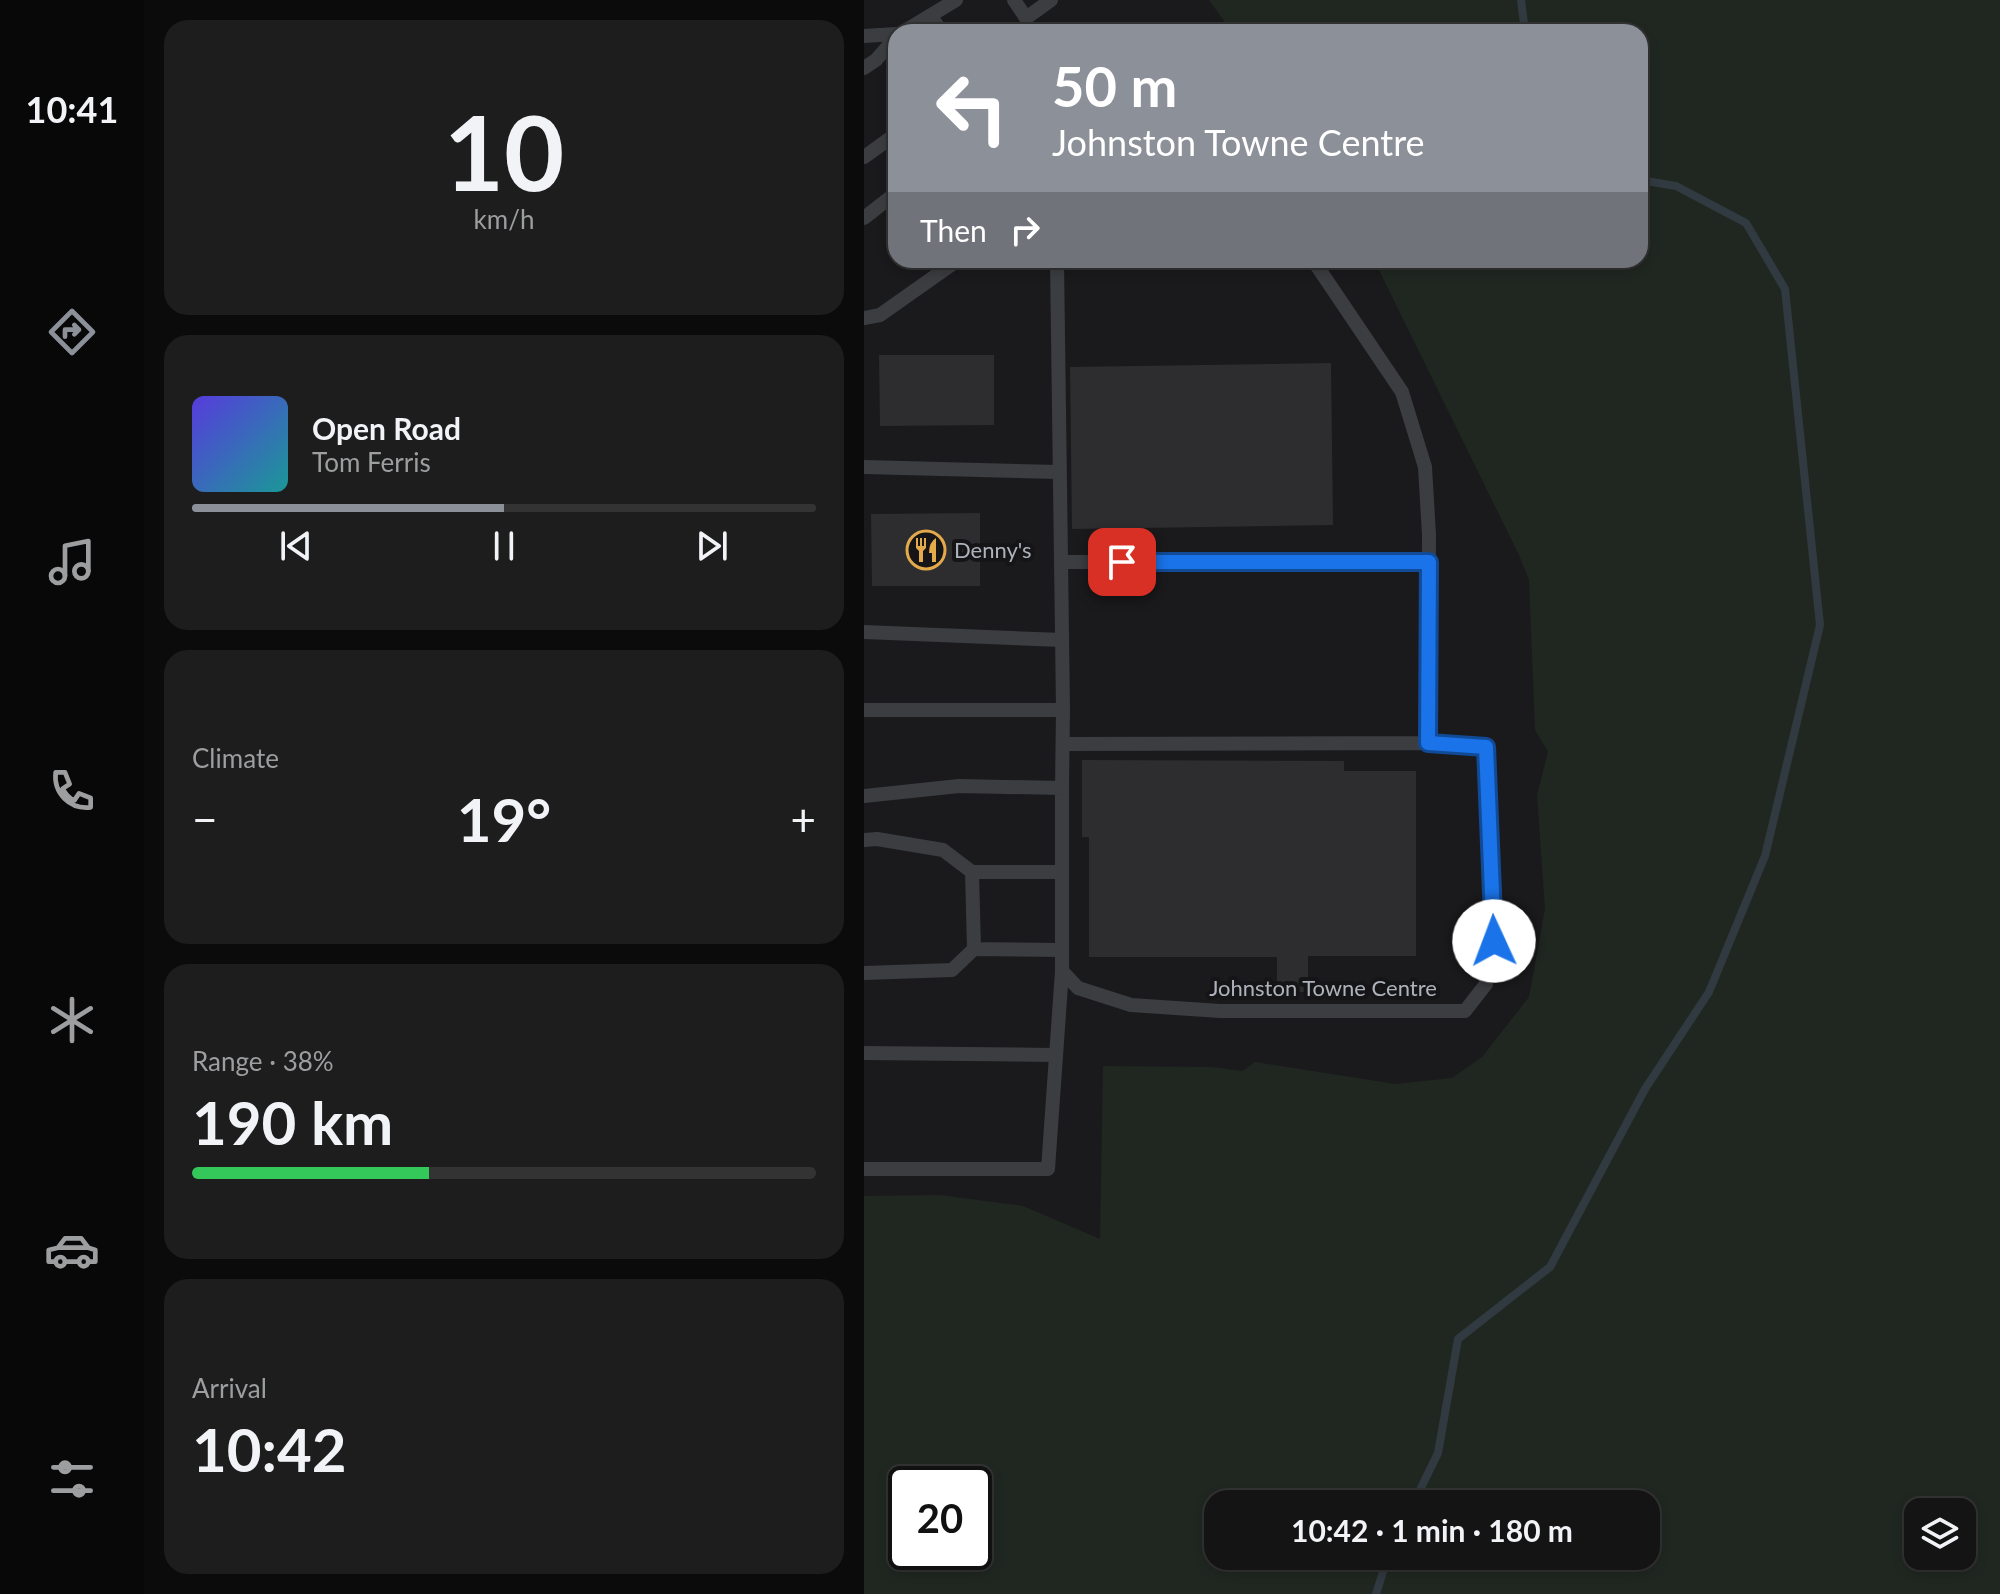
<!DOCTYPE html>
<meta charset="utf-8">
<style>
:root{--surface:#141415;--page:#1d1d1e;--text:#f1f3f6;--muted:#9d9ea0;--line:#333334;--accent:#8c9099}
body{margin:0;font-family:Lato,sans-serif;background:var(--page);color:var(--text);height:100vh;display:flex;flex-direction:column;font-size:30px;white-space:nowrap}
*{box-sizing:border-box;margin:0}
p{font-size:26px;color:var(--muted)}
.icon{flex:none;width:44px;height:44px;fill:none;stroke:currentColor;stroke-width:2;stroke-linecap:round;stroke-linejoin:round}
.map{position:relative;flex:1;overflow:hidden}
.panel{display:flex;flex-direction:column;gap:20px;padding:20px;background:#0b0b0c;width:720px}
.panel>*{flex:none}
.top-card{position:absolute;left:24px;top:24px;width:760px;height:244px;border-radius:24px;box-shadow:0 4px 12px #0003,0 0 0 2px var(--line);background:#8c9099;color:#fff;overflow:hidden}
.fabs{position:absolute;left:1040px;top:1498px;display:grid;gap:16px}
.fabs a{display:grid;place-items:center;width:72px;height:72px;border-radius:16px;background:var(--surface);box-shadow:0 4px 12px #0003,0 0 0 2px var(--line);font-size:40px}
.speed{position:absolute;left:24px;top:1466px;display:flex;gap:16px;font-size:40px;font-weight:700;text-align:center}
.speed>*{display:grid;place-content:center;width:104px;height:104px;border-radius:50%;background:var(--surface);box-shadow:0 4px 12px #0003,0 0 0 2px var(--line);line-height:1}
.speed .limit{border:4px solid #111;border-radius:12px;background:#fff;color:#111}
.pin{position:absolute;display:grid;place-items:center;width:68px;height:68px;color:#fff;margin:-34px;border-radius:16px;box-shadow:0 4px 12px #0006}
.me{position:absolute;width:88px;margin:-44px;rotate:358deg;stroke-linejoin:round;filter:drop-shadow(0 0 6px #0008)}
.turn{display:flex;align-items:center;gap:28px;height:168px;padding:0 32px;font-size:36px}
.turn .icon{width:104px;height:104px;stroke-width:2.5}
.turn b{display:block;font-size:56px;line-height:68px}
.then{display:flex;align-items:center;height:76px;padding:0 32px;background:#0003;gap:16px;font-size:30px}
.big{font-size:60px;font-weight:700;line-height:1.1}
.panel .card{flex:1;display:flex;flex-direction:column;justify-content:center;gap:12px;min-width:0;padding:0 28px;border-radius:24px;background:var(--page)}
.panel .dial{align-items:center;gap:0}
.dial b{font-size:104px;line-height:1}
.song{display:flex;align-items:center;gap:24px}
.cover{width:96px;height:96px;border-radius:12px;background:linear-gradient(135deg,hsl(250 70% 55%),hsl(180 70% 35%))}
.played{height:8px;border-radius:4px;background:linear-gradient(90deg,var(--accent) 50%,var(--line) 50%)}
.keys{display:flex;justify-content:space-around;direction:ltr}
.heat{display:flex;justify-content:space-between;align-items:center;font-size:44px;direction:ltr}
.charge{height:12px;border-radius:6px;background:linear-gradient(90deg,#34c759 38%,var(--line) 0)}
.trip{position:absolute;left:340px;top:1490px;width:456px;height:80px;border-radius:24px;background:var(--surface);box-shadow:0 4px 12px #0003,0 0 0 2px var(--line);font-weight:700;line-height:80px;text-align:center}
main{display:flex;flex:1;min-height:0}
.menu{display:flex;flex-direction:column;width:144px;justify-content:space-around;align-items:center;background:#080808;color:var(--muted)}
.menu .icon{width:56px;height:56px}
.menu .active{color:var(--accent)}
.menu b{font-size:36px;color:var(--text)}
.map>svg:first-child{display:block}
.green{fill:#202721;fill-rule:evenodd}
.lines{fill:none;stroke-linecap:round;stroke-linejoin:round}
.stream{stroke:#313a40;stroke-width:8}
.building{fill:#2d2d30}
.lane{stroke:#3b3d41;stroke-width:14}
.route-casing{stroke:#114b97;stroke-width:20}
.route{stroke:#1a73e8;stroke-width:14}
.labels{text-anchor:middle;stroke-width:8;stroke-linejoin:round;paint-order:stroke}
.poi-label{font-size:22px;fill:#aeb2bb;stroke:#151517;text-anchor:start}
.street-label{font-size:22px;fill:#aeb2bb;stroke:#151517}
</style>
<main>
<nav class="menu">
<b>10:41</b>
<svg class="icon active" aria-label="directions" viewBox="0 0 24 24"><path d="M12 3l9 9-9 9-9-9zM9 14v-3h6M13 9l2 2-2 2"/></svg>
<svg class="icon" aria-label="music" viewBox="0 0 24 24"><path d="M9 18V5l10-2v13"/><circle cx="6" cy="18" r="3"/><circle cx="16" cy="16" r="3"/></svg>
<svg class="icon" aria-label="phone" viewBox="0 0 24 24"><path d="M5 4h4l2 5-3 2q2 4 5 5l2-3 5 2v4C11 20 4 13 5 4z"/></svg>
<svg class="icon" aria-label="climate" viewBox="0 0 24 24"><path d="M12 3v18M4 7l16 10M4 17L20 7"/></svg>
<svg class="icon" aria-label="car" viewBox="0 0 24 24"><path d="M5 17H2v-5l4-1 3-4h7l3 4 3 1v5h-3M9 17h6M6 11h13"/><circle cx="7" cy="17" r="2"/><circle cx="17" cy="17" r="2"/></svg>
<svg class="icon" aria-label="filters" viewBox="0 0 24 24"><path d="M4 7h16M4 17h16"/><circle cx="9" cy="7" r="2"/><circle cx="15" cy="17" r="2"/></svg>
</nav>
<section class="panel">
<div class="card dial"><b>10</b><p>km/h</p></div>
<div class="card">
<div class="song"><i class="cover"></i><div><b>Open Road</b><p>Tom Ferris</p></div></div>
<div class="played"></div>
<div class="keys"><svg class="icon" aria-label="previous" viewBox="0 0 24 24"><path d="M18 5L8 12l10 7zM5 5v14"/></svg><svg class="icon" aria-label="pause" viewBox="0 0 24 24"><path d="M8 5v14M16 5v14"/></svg><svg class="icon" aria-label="next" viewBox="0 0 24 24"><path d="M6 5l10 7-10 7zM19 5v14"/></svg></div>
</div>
<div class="card"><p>Climate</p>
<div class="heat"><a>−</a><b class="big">19°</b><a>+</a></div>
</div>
<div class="card"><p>Range · 38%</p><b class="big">190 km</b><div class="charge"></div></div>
<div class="card"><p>Arrival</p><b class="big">10:42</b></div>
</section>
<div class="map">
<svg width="1136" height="1594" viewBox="0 0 1136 1594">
<rect width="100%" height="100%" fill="#1a1a1c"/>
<path class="green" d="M345 0H1136V1594H0V1196L76 1195 159 1206 236 1239 239 1066 348 1067 379 1071 391 1062 531 1084 588 1078 618 1057 665 997 681 909 673 795 684 752 671 730 665 580 655 555 510 260H776V32H368ZM110 1484V1552H42V1484ZM354 1504H782V1556H354ZM1054 1512H1098V1556H1054Z"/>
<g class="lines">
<path class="stream" d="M657 0 661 32
M549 1504 574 1453 594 1339 686 1267 781 1089 845 992 901 856 956 625 921 289 882 223 812 186 776 180
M512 1594 524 1556"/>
</g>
<path class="building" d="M15 355H130V425L16 426Z
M467 363 469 525 208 529 206 367Z
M116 513V586H8L7 514Z
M218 760 480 761V771H552V956H444V992H413V957H225V837H218Z"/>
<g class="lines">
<path class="lane" d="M150 0 162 18 187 0
M67 17 78 32
M39 32 92 0
M268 32 284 29 286 32
M0 36 32 34
M0 68 12 60 32 37
M0 157 32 134
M0 218 32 193
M193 260 199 710
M0 318 16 315 94 260
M0 467 195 472
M197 562H565
M0 632 198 640
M0 710H199L198 788
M199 744 564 743
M0 796 95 786 198 788V971L214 988 267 1005 356 1011H601L622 984 630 941 622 747 564 743 565 535 561 467 538 392 449 260
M0 840 13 839 79 850 108 872H198
M108 872 110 949
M0 973 88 970 110 949 198 950
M0 1053 192 1055
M0 1169H184L198 971"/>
</g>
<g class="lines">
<g class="route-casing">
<path id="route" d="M258 562H565L564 743 622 747 630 941"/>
</g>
<use href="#route" class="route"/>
</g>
<defs>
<g id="restaurant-ring" transform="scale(2)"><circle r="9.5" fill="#151517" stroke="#e4a94a" stroke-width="1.5"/><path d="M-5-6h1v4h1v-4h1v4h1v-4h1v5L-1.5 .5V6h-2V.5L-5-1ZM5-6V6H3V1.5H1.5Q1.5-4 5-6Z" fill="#e4a94a"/></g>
</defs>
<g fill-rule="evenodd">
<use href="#restaurant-ring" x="62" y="550"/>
</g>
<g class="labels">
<g class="poi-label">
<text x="90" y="558">Denny's</text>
</g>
<g class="street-label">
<text x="459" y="996">Johnston Towne Centre</text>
</g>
</g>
</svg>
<div class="fabs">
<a><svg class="icon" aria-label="layers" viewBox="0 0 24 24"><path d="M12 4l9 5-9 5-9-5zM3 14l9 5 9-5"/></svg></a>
</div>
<div class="speed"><div class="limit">20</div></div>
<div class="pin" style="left:258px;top:562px;background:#d93025"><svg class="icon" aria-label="arrive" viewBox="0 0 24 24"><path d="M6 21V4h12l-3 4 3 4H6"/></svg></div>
<svg class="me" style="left:630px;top:941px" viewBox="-20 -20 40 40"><circle r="19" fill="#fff"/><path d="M0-13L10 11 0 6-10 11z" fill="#1a73e8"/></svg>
<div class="trip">10:42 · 1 min · 180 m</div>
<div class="top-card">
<div class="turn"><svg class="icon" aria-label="left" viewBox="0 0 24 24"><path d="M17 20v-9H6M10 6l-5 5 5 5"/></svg><div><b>50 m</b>Johnston Towne Centre</div></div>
<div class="then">Then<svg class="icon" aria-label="right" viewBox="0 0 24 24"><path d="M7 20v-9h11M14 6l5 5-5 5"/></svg></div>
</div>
</div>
</main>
